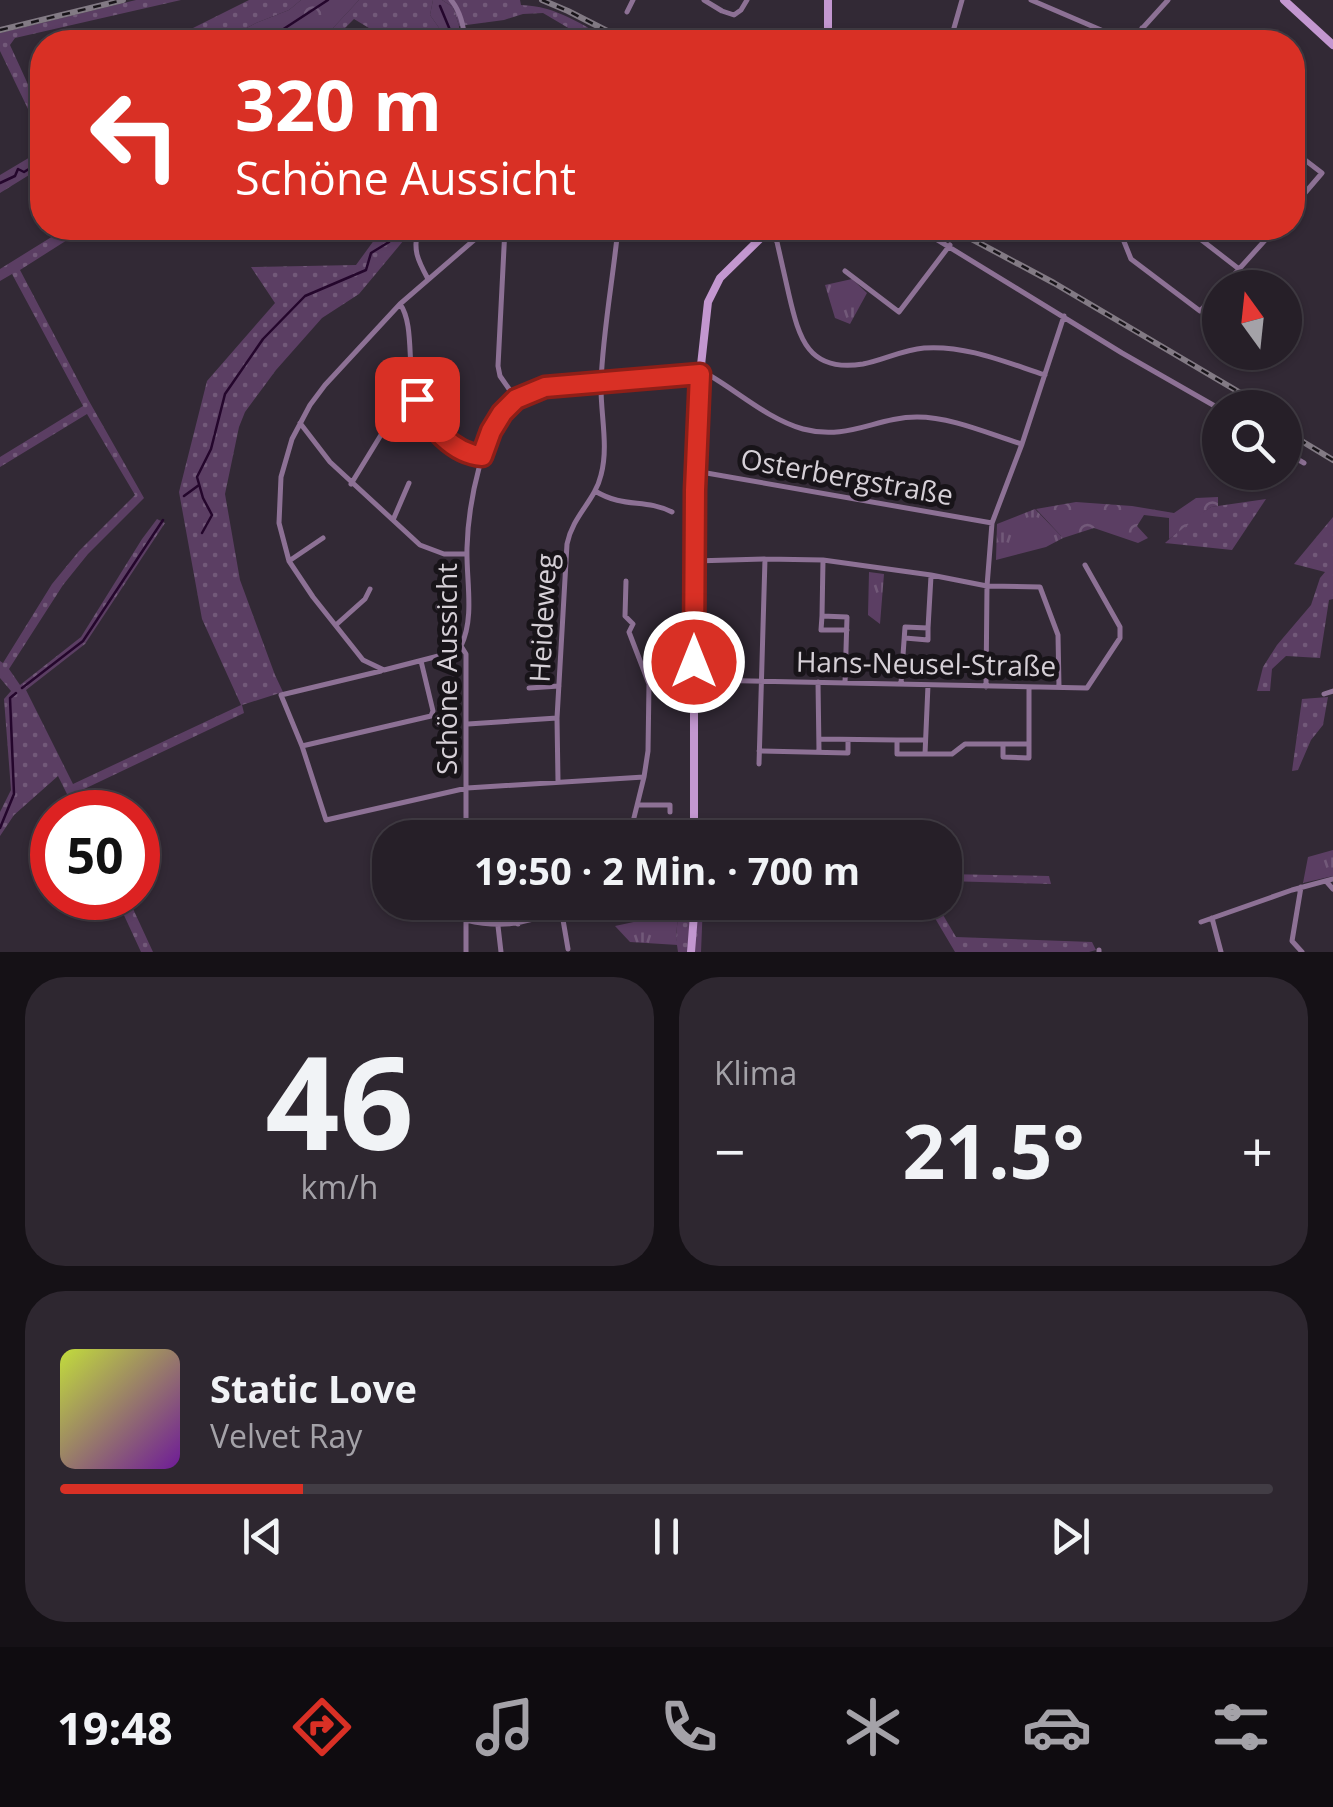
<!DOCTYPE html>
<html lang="de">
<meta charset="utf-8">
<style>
:root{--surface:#261f28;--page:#2e2730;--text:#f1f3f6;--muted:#a4a2a8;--line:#423d45;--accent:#d93025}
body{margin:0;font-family:"Open Sans",sans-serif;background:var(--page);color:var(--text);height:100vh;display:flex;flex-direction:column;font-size:38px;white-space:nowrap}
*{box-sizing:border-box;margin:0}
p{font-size:32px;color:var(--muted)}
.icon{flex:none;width:55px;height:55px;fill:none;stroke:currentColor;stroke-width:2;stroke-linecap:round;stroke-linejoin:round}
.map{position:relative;height:952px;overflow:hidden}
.details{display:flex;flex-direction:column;gap:25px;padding:25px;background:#151116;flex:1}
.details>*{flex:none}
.banner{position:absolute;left:30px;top:30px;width:1275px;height:210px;border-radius:40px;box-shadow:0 2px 8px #0004,0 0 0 2px var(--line);background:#d93025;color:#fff;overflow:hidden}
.needle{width:65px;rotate:345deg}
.buttons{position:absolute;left:1202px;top:270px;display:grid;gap:20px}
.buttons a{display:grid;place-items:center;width:100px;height:100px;border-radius:50%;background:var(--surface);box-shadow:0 2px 8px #0004,0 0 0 2px var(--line);font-size:50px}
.speed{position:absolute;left:30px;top:790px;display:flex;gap:20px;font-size:50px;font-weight:700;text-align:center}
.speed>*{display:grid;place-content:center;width:130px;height:130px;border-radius:50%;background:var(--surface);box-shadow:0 2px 8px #0004,0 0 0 2px var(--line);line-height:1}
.speed .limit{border:15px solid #d22;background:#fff;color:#111}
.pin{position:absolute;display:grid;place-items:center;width:85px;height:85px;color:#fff;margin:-42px;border-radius:20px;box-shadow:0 5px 15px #0006}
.me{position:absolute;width:110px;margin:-55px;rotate:0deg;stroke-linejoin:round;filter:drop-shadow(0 0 8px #0008)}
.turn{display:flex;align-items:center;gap:35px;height:210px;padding:0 40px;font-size:45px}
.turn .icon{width:130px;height:130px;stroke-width:2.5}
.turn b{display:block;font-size:70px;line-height:85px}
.big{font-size:75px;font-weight:700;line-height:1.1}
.details .card{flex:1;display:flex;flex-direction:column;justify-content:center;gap:15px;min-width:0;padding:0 35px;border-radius:40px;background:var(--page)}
.details .dial{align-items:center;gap:0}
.dial b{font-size:130px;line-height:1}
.song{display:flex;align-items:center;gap:30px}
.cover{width:120px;height:120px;border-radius:15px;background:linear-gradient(135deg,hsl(70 70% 55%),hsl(280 70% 35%))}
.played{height:10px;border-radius:5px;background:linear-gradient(90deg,var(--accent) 20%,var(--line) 20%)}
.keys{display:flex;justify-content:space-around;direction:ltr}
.heat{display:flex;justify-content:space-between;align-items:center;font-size:55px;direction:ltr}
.details .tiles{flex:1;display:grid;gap:25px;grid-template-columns:1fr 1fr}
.card:last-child{grid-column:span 2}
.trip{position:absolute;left:372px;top:820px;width:590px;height:100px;border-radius:40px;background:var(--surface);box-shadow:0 2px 8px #0004,0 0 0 2px var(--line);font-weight:700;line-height:100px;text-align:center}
.tab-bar{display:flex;height:160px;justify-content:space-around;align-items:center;background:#0f0c10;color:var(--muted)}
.tab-bar .icon{width:70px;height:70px}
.tab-bar .active{color:var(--accent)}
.tab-bar b{font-size:45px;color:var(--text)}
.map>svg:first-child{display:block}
.grass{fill:url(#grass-dots)}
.forest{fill:url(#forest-crowns)}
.park{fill:url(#park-tufts)}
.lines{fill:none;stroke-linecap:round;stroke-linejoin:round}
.stream{stroke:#24062c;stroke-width:2.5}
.street{stroke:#8d7195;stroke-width:5}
.secondary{stroke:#c397d0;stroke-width:8}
.rail-casing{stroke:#827a84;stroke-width:6}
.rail{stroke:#181419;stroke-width:2.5;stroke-dasharray:8;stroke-linecap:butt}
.route-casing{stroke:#8d1f18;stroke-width:25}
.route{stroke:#d93025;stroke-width:18}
.labels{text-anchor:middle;stroke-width:10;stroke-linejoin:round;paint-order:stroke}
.street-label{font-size:28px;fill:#d6d0d7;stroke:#181419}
</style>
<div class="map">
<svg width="1333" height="952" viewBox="0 0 1333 952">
<defs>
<pattern id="grass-dots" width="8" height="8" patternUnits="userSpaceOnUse" patternTransform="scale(2.5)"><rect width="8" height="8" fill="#5b3e63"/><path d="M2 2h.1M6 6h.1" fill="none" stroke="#725979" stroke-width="1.8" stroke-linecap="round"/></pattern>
<pattern id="forest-crowns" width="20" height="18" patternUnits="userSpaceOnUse" patternTransform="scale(2.5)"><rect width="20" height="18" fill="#5b3e63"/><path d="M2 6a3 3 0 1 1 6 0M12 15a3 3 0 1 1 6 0" fill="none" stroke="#725979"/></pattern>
<pattern id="park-tufts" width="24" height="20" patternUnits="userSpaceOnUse" patternTransform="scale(2.5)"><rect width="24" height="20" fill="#5b3e63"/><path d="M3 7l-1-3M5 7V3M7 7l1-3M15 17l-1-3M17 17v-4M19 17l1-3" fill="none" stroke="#725979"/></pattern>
</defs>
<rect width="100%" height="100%" fill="#322935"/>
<path class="grass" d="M136 0H181L15 38 10 45 42 115V138L0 51V33Z
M249 0H301L289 10 256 23 221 42H165Z
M359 0H433L430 15 449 42H392L354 19 331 42H320Z
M442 0H520L521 5C557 6 582 25 613 42H592L543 13 523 14 504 20 459 26 453 7Z
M66 228H86L20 270 89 401 144 498 88 554 63 585 9 669 20 685 81 637 142 539 157 519 165 523 85 644 26 690 73 784 241 705 202 619 179 492 207 381 275 303 251 267 356 265 383 228H414L359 294 322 318 276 370 245 412 239 427 225 494 240 580 275 675 283 692 242 705 244 713 80 791 89 812H76L58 776 14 815 0 836V812L11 790 4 699 11 691 0 678V661L3 663 52 584 79 551 135 495 87 414 0 467V457L83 406 12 274 0 281V269Z
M1266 499 1232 550 1165 543 1186 524 1211 507Z
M1333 517V599L1329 600 1320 658 1286 656 1272 669 1270 691H1257L1263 667 1277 645 1311 605 1320 578 1325 572 1294 564Z
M1328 697 1323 725 1311 740 1298 770 1292 771 1302 699Z
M945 874 1049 876 1051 884 945 881Z
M116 898H128L153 952H141Z
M679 903H703L701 952H678L676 938Z
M926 903H936L956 937 1092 942 1096 950 1089 952H955Z"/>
<path class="forest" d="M301 0H359L320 42H275V39L268 37 261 42H221L256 23 289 10Z
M433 0H442L453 7 459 26 460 42H449L430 15Z
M42 150V167L0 193V175Z
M1218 497V506L1211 507 1169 539V518L1144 515 1137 526 1148 538 1138 543 1094 528 1063 538 1036 509 1076 502 1132 506 1174 513 1196 498Z"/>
<path class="park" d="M852 279 867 293 850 324 835 318 825 285Z
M1035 509 1063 538 1046 547 996 560 997 524Z
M869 572 884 574 880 624 868 615Z
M1333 850V876L1303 883 1308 857Z
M655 903H679L676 938 678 945 630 942 615 926 643 920Z"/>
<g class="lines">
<path class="stream" d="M440 6 455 42
M244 42 252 37 258 30H282L328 0
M0 183 15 176 18 169 24 172 42 161
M184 496 199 485
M202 533 212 515 203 498 197 477 211 449 225 394 263 339 305 296 366 270 371 253 389 242 400 228
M22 688 83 641 163 520
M0 828 14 794 10 698 16 693"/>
<path class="street" d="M451 0C461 12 464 27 465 42
M704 0 722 11 734 15 741 10 747 0
M1031 0 1129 42
M627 12 633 0
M1142 28 1161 42
M950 42 962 0
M1130 42 1168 0
M1292 150 1322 173 1292 208
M418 228C413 250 417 259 428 279
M505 228 498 366 500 376 516 399
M918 228 1122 353 1220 409
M1121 228V234L1131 259 1200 311 1220 290
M1186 228 1239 269
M770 229 777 242C781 259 785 277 789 295 799 338 808 373 863 364 884 360 902 350 924 348 966 345 1005 362 1045 375
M1055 231 1058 228
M845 271 899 312 950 245
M1222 288 1276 228
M400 304C416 326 405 375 418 404 423 413 431 421 437 429 449 444 463 455 483 456
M300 423 330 462 420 545 444 554H467
M1285 452 1304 463
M695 471 992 523
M351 484 384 430 418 403
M595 491C625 509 644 498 672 512
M393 520 409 483
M823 560 822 616 847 617 845 683
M289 561 323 538
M694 561 765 559 823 560 931 575 987 586 1040 587 1058 635 1059 687
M626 581 625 616 633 624 629 632 649 684
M822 616 821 630H847
M337 624 365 599 370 589
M905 638 928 640V628
M461 646 454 652 384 670 363 660 313 597 289 561 279 523 281 477 292 439 310 405 325 385 400 304 488 228
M381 671 281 695 302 746 326 820 467 788 644 777
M704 680 1087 688 1120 638V627L1085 565
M818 682 819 751
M901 683 905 627 928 628 931 576
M986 687 987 586 992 523 1022 444 1064 316
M529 688 559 686
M1324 694 1333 691
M468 724 557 718
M820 739 897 740V754H925L928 685
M897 740H924
M1003 744H1029
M302 746 431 716 433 711 421 661
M759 751 848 753V740
M925 754H952L965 744H1003V757L1029 758V687
M759 764 765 559
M558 781 557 718 567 544C573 515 595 501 601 475 609 446 600 412 601 382 603 331 613 279 618 228
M638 805H670V812
M466 838V654L461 646C475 617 466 580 467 548 468 508 482 422 517 398 543 382 578 384 608 381 638 379 669 377 700 374L709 375C740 393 768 419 803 429 848 441 876 417 917 417 952 417 989 434 1022 444
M629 838 644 777 648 751 649 684 655 680H684
M1326 881 1333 889
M1301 887 1292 941 1302 952
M518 902V924
M561 908 568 949
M1212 918 1221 952
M466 920C503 929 535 924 568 902
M1201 922 1292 890 1333 879
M498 926 501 952
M1099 950V952
M466 952V902"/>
<path class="secondary" d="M828 0V42
M1284 0 1333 45
M694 670 695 490 700 374 708 302 720 278 771 228
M694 690V838
M694 690 687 687 684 680 687 673 694 670
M694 690 701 687 704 680 701 673 694 670
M691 952 695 902"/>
<g class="rail-casing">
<path id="rail" d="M542 0 568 11 629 42
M0 30 123 0
M951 228 1054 283 1266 408
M1285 431 1333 460"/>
</g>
<use href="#rail" class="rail"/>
</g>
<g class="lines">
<g class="route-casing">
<path id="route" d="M417 399C428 425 453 454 482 456L491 431 502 413 516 399 545 387 700 374 695 490 694 662"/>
</g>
<use href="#route" class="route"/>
</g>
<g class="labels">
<g class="street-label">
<text transform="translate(847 477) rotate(10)" y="10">Osterbergstraße</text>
<text transform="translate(543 618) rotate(-87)" y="10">Heideweg</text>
<text transform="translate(926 664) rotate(1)" y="10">Hans-Neusel-Straße</text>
<text transform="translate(447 669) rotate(-90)" y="10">Schöne Aussicht</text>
</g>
</g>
</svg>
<div class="buttons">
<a><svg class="needle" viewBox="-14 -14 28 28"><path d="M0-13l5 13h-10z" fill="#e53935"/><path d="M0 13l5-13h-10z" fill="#a4a2a8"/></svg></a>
<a><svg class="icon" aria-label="search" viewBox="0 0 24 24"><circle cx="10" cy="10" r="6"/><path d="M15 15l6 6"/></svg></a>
</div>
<div class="speed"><div class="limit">50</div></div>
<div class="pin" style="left:417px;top:399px;background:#d93025"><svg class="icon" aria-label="arrive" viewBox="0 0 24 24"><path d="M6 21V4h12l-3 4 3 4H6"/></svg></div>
<svg class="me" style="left:694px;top:662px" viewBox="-20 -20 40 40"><circle r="17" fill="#d93025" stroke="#fff" stroke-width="3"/><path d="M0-11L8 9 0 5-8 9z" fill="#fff"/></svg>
<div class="trip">19:50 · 2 Min. · 700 m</div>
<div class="banner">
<div class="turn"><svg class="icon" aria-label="left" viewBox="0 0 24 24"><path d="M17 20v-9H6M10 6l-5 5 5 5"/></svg><div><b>320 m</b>Schöne Aussicht</div></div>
</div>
</div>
<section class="details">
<div class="tiles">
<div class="card dial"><b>46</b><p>km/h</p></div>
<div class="card"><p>Klima</p>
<div class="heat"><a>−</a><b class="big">21.5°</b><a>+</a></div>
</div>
<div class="card">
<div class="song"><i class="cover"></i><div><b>Static Love</b><p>Velvet Ray</p></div></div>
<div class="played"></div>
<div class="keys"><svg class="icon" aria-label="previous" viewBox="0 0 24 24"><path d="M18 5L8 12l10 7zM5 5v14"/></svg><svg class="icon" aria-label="pause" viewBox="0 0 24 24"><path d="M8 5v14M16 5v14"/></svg><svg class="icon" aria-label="next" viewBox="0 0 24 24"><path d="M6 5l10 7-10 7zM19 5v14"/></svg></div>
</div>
</div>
</section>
<nav class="tab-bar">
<b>19:48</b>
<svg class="icon active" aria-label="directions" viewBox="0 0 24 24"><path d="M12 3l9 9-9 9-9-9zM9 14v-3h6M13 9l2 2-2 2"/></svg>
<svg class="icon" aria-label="music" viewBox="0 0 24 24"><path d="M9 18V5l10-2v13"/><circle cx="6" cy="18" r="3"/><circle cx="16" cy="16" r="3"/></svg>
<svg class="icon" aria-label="phone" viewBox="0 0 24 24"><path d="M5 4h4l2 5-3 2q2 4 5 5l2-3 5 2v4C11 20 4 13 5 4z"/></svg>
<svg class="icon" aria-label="climate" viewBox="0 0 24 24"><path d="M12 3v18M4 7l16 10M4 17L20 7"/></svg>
<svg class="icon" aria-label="car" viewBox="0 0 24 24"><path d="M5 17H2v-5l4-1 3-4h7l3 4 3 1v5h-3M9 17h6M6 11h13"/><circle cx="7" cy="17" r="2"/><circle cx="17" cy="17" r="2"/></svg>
<svg class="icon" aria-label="filters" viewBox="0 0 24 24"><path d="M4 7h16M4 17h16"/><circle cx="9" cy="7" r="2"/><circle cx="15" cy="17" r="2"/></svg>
</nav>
